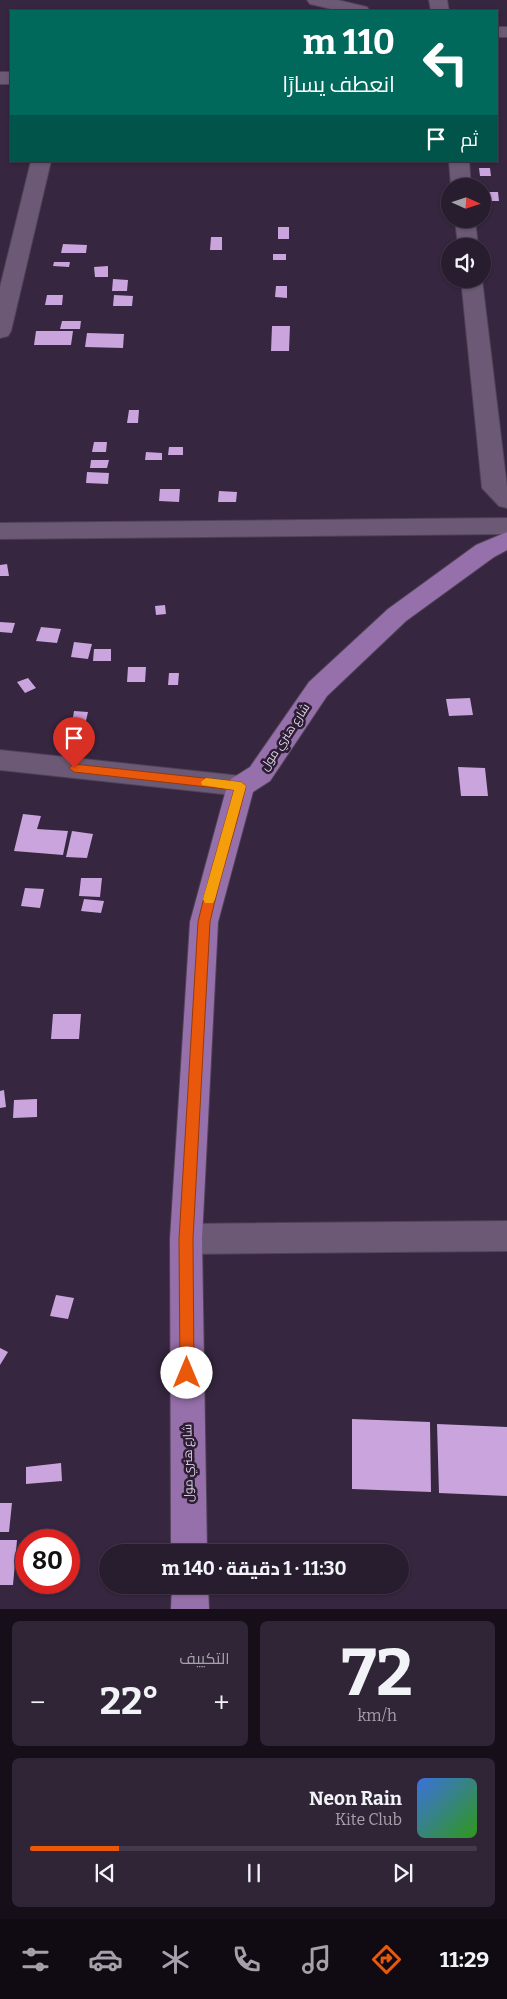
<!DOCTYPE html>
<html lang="ar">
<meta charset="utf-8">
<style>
:root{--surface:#281c2f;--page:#302537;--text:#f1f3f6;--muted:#a5a1aa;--line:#443a4b;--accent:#ea580c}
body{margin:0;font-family:Bitter,Cairo,serif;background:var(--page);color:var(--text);direction:rtl;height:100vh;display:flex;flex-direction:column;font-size:19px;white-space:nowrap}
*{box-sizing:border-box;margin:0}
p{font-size:16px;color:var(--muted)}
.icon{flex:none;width:28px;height:28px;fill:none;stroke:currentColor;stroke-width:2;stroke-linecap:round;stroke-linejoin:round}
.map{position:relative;height:1609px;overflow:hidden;direction:ltr}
.sheet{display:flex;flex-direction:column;gap:12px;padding:12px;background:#160f1a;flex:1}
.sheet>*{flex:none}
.banner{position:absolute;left:10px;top:10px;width:488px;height:152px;border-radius:0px;box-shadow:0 1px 4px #0004,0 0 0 1px var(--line);direction:rtl;background:#00695c;color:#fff;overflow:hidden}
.needle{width:32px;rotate:93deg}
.buttons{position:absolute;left:441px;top:178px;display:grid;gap:10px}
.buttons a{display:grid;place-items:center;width:50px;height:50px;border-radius:50%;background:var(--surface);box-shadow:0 1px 4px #0004,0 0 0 1px var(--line);font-size:25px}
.speed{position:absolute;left:15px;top:1529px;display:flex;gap:10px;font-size:25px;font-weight:700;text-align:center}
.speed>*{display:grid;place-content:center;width:65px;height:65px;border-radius:50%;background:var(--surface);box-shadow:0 1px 4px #0004,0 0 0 1px var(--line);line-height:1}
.speed .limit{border:8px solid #d22;background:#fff;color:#111}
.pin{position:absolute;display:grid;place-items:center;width:42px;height:42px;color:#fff;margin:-51px -21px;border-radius:50% 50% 50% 0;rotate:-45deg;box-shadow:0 0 5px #0007}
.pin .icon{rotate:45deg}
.me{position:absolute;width:55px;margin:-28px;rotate:0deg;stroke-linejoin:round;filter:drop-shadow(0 0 4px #0008)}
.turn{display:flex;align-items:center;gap:18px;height:105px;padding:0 20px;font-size:22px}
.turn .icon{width:65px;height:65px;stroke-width:2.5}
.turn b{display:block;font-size:35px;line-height:42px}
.then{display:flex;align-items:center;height:48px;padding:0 20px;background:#0003;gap:10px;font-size:19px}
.big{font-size:38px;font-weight:700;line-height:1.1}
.sheet .tile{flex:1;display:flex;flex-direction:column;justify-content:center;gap:8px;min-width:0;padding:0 18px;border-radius:8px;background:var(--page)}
.sheet .dial{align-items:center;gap:0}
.dial b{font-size:65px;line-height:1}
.song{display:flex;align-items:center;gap:15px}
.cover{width:60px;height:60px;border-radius:8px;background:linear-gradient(135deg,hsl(220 70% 55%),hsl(110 70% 35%))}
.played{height:5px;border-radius:2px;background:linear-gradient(90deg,var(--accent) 20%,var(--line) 20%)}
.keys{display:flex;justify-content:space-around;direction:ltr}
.heat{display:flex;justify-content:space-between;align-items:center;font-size:28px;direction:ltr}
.sheet .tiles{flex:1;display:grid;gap:12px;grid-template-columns:1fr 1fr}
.tile:last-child{grid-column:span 2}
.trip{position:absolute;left:99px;top:1544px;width:310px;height:50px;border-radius:25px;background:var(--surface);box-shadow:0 1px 4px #0004,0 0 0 1px var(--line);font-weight:700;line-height:50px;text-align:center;direction:rtl}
.tabs{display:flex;height:80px;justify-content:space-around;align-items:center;background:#100b13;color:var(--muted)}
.tabs .icon{width:35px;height:35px}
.tabs .active{color:var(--accent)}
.tabs b{font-size:22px;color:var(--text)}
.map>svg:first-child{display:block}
.building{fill:#c9a4dd}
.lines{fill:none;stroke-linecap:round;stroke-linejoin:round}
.street-casing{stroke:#4f4257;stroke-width:2}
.highway-casing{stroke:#4f4257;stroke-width:2}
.street{fill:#6b5975;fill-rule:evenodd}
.highway{fill:#9670aa;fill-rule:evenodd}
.route{fill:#ea580c;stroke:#983908}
.slow{fill:#f59e0b}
.labels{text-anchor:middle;stroke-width:5;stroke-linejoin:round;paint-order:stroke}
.street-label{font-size:12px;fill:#dfd5e5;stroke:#2c1c34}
</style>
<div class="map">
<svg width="507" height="1609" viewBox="0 0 507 1609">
<rect width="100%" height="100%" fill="#36263f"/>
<path class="building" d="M479 168H490L491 176H480Z
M484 192H498L499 201H485Z
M278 227H289V239H278Z
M211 237H222V250H210Z
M63 244 87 245 86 253H61Z
M273 254H286V260H273Z
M54 262H70L69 267 53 266Z
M108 266V277H95L94 267Z
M113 279 128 280 127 291H112Z
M276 286H287V298L275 297Z
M47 295H63L62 305H45Z
M114 295 133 296 132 306H113Z
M62 321H81L80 329H60Z
M272 326H290L289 351H271Z
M36 331H73L71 345H34Z
M87 333 124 334 123 348 85 347Z
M129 410H139L138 423H127Z
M94 442H107L106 452H92Z
M169 447H183V455H168Z
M146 452 162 453V460H145Z
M91 460H109L107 468H90Z
M87 472 109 473 108 484 86 483Z
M160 489H180L179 502 159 501Z
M219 491 237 492 236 502H218Z
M7 564 9 576H0V565Z
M165 605 166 614 156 615 155 606Z
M0 622 15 623 12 633 0 632Z
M41 627 61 629 57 643 36 641Z
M74 642 92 644 88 659 71 657Z
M94 649H111V661H93Z
M128 667H146L145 682H127Z
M169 673H179L178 685H168Z
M28 678 36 688 25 693 17 682Z
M470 698 473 715 449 716 446 699Z
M74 711 88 712 85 725 72 724Z
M70 725 82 726 80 736 67 735Z
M458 767 485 768 488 796H461Z
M23 814 41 816 37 829 68 831 63 855 14 851Z
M72 831 93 834 87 858 66 857Z
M81 878H102L100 897 79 896Z
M25 888 44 889 40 908 21 906Z
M84 899 104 901 101 913 81 911Z
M53 1014H81L79 1039H51Z
M4 1090 6 1107 0 1108V1091Z
M37 1099V1117L13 1118 14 1100Z
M56 1295 74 1298 68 1319 50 1316Z
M0 1348 8 1352 0 1365Z
M352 1419 430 1422 431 1492 352 1489Z
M437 1424 507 1427V1496L439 1493Z
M61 1463 62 1481 26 1484V1467Z
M0 1503H12L9 1532H0Z
M0 1540H17L13 1585H0Z"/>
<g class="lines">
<g class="street-casing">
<path id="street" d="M307 0H338L367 7 370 11H340L310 4Z
M429 0H447L449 11H431Z
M496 27H507V37H496Z
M0 72H11V84H0Z
M31 161H51L11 331 8 336 0 338V287Z
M449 161H469L471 186H451Z
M455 219H475L478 246H458Z
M461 279H482L507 487V508L499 506 482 488Z
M507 518V534L0 539V523Z
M0 750 241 776 251 779 255 786 251 793 241 796 0 770Z
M507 1221V1251L186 1254 174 1249 170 1239 174 1229 186 1224Z"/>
</g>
<g class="highway-casing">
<path id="highway" d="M507 532V550L494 557 406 621 327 696 270 781 253 792 218 922 202 1239 207 1552H171L170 1239 190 922 227 786 231 779 250 767 309 682 388 609 476 545Z
M172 1585H208L209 1609H171Z"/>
</g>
<use href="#street" class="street"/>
<use href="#highway" class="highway"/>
</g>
<path class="route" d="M74 764 241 782 246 786C235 832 220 876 210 922L193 1239 194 1373 192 1378 187 1380 182 1378 180 1373 179 1239 198 922C208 878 222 834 234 790L74 772 69 768Z"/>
<path class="slow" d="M206 778 241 782 246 786 215 899 213 903H205L203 899 234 790 202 785 201 782Z"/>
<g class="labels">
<g class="street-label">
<text transform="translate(285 737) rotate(-56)" y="4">شارع هنري مول</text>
<text transform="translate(188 1463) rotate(-91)" y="4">شارع هنري مول</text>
</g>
</g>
</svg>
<div class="buttons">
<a><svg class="needle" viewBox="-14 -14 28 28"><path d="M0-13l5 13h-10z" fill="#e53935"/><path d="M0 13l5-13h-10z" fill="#a5a1aa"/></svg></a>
<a><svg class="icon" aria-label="sound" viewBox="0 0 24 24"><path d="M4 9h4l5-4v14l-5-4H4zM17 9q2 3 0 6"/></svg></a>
</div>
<div class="speed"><div class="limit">80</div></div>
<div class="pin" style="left:74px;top:768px;background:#d93025"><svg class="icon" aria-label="arrive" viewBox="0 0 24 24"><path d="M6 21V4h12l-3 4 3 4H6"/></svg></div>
<svg class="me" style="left:187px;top:1373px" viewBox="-20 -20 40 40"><circle r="19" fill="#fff"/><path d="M0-13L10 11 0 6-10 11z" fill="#ea580c"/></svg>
<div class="trip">11:30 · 1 دقيقة · 140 m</div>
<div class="banner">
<div class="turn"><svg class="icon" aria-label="left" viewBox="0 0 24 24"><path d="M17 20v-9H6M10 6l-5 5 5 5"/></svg><div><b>110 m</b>انعطف يسارًا</div></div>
<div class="then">ثم<svg class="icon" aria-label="arrive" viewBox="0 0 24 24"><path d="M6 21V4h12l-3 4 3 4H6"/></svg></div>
</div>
</div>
<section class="sheet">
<div class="tiles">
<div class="tile dial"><b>72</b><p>km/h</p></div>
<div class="tile"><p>التكييف</p>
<div class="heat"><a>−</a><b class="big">22°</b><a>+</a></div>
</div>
<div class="tile">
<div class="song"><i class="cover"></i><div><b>Neon Rain</b><p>Kite Club</p></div></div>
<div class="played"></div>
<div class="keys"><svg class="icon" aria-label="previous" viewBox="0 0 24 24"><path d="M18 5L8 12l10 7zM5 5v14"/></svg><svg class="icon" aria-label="pause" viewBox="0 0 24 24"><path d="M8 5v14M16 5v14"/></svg><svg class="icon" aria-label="next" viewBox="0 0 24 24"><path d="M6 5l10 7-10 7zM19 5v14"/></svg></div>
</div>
</div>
</section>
<nav class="tabs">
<b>11:29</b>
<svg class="icon active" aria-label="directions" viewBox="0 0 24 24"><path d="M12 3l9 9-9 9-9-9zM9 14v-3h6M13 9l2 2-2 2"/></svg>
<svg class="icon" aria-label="music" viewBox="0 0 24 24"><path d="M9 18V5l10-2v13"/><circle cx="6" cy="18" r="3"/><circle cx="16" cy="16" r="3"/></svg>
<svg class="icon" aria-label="phone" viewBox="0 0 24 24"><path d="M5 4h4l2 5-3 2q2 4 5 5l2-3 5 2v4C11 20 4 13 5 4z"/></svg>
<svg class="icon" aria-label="climate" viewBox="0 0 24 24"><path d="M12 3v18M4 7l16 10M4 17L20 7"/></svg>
<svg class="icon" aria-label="car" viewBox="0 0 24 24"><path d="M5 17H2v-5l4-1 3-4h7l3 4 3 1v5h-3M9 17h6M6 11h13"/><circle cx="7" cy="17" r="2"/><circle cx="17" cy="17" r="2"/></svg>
<svg class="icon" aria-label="filters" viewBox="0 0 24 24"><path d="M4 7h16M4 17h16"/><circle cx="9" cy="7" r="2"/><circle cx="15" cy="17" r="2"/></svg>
</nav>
